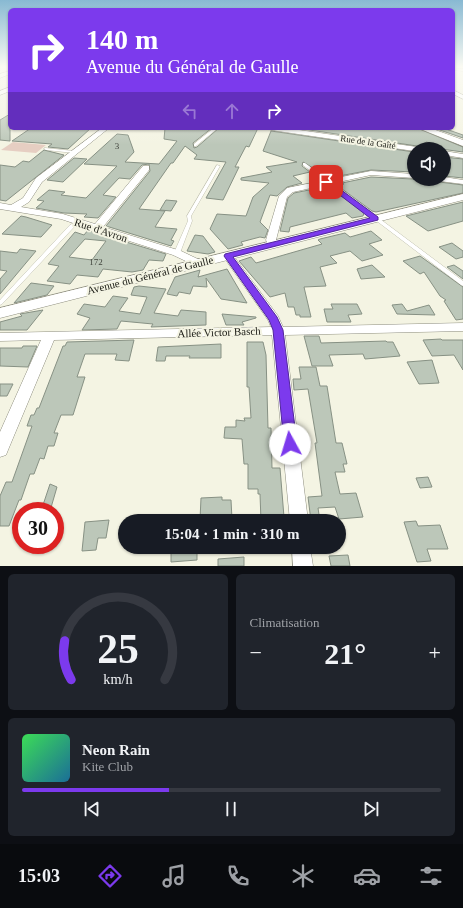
<!DOCTYPE html>
<html lang="fr">
<meta charset="utf-8">
<style>
:root{--surface:#171b24;--page:#20242c;--text:#f1f3f6;--muted:#9ea1a6;--line:#363941;--accent:#7c3aed}
body{margin:0;font-family:"Times New Roman",serif;background:var(--page);color:var(--text);height:100vh;display:flex;flex-direction:column;font-size:15px;white-space:nowrap}
*{box-sizing:border-box;margin:0}
p{font-size:13px;color:var(--muted)}
.icon{flex:none;width:22px;height:22px;fill:none;stroke:currentColor;stroke-width:2;stroke-linecap:round;stroke-linejoin:round}
.map{position:relative;height:566px;overflow:hidden}
.side{display:flex;flex-direction:column;gap:8px;padding:8px;background:#0d0f14;flex:1}
.side>*{flex:none}
.hud{position:absolute;left:8px;top:8px;width:447px;height:122px;border-radius:6px;box-shadow:0 1px 3px #0004;background:#7c3aed;color:#fff;overflow:hidden}
.tools{position:absolute;left:407px;top:142px;display:grid;gap:8px}
.tools a{display:grid;place-items:center;width:44px;height:44px;border-radius:50%;background:var(--surface);box-shadow:0 1px 3px #0004;font-size:20px}
.speed{position:absolute;left:12px;top:502px;display:flex;gap:8px;font-size:20px;font-weight:700;text-align:center}
.speed>*{display:grid;place-content:center;width:52px;height:52px;border-radius:50%;background:var(--surface);box-shadow:0 1px 3px #0004;line-height:1}
.speed .limit{border:6px solid #d22;background:#fff;color:#111}
.pin{position:absolute;display:grid;place-items:center;width:34px;height:34px;color:#fff;margin:-17px;border-radius:8px;box-shadow:0 2px 6px #0006}
.me{position:absolute;width:44px;margin:-22px;rotate:354deg;stroke-linejoin:round;filter:drop-shadow(0 0 3px #0008)}
.turn{display:flex;align-items:center;gap:14px;height:84px;padding:0 12px;font-size:18px}
.turn .icon{width:52px;height:52px;stroke-width:2.5}
.turn b{display:block;font-size:28px;line-height:34px}
.lanes{display:flex;align-items:center;height:38px;padding:0 12px;background:#0003;justify-content:center;gap:20px;direction:ltr}
.lanes .off{opacity:.35}
.big{font-size:30px;font-weight:800;line-height:1.1}
.side .widget{flex:1;display:flex;flex-direction:column;justify-content:center;gap:6px;min-width:0;padding:0 14px;border-radius:6px;background:var(--page)}
.side .dial{align-items:center;gap:0}
.dial svg{height:104px;overflow:visible;fill:none;stroke:var(--line);stroke-width:7;stroke-linecap:round;text-anchor:middle}
.dial text{fill:var(--text);stroke:none}
.song{display:flex;align-items:center;gap:12px}
.cover{width:48px;height:48px;border-radius:6px;background:linear-gradient(135deg,hsl(130 70% 55%),hsl(200 70% 35%))}
.played{height:4px;border-radius:2px;background:linear-gradient(90deg,var(--accent) 35%,var(--line) 35%)}
.keys{display:flex;justify-content:space-around;direction:ltr}
.heat{display:flex;justify-content:space-between;align-items:center;font-size:22px;direction:ltr}
.side .tiles{flex:1;display:grid;gap:8px;grid-template-columns:1fr 1fr}
.widget:last-child{grid-column:span 2}
.trip{position:absolute;left:118px;top:514px;width:228px;height:40px;border-radius:20px;background:var(--surface);box-shadow:0 1px 3px #0004;font-weight:800;line-height:40px;text-align:center}
.tab-bar{display:flex;height:64px;justify-content:space-around;align-items:center;background:#090b0e;color:var(--muted)}
.tab-bar .icon{width:28px;height:28px}
.tab-bar .active{color:var(--accent)}
.tab-bar b{font-size:18px;color:var(--text)}
.map>svg:first-child{display:block}
.green{fill:#e6cec2}
.building{fill:#bcc7b9;stroke:#879184;fill-rule:evenodd}
.lines{fill:none;stroke-linecap:round;stroke-linejoin:round}
.service-casing{stroke:#8e8e7f;stroke-width:0.5}
.minor-casing{stroke:#8e8e7f;stroke-width:1}
.tertiary-casing{stroke:#8e8e7f;stroke-width:1}
.service{fill:#fff;fill-rule:evenodd}
.minor{fill:#fff;fill-rule:evenodd}
.tertiary{fill:#fff;fill-rule:evenodd}
.route{fill:#7c3aed;stroke:#51269a}
.labels{text-anchor:middle;stroke-width:4;stroke-linejoin:round;paint-order:stroke}
.far-street-label{font-size:9px;fill:#1a1b15;stroke:#f4f4e3}
.number-label{font-size:9px;fill:#42463e}
.street-label{font-size:11px;fill:#1a1b15;stroke:#f4f4e3}
</style>
<div class="map">
<svg width="463" height="566" viewBox="0 0 463 566">
<rect width="100%" height="100%" fill="#f4f4e3"/>
<path class="green" d="M13 142 46 145 36 153 1 150Z"/>
<path class="building" d="M10 114V141L0 140V120Z
M31 128H91L68 149 48 147 52 144 12 141Z
M165 128H212L193 143 194 148 197 147 219 128H258L249 147 246 146 235 167H239L223 200 206 198 226 162 194 159 197 155 185 146 173 163H171L139 209 165 211 155 227 177 229 171 240 174 241 171 246 106 226 150 171 149 164 142 165 130 179 119 178 103 195 116 197 98 218 84 217 87 214 64 213 36 208 44 201 37 200 49 190 65 192 61 195 86 198 117 166 84 164 117 134 128 135 134 152 125 162 159 164 177 141 164 139Z
M296 128H417L463 147V152L441 149 442 146 426 142 423 148 417 146Z
M434 128H443L463 135V138Z
M271 131 414 152V172L371 170 334 177 323 170 318 171 303 162 302 166 310 172 293 176 302 183 287 187 277 196 270 195 260 222 268 230 265 238 260 237 241 242 243 245 228 249 210 229 217 214 246 216 253 197 269 183 241 180V178L272 172 266 167 297 162 263 151Z
M44 150 64 155 6 201 0 200V165L15 167 23 161 29 162Z
M444 157 463 159V178L444 176Z
M74 158 87 159 63 182 47 180Z
M371 177 434 180 439 182 463 185V193L376 212 372 211 338 186 344 184 342 183Z
M319 188 322 190 331 188 364 213 363 216 352 218 346 213 290 227 289 232 280 231 288 198 294 193Z
M166 200 177 201 171 211 160 210Z
M463 202V221L428 231 406 216Z
M21 216 26 217 52 225 41 237 2 234Z
M88 230 93 232 166 254 163 261 149 260 143 270 132 272 103 269 98 277 77 275 70 284 47 281 59 266 48 264 75 232 84 235ZM85 239 106 241 92 260 69 257Z
M371 231 382 240 369 244 383 255 362 261 350 251 330 256 337 263 320 267 326 286 304 287 311 317H300V315H296L294 307H288L285 293 270 297 239 261 251 257 256 263 322 244 318 240 320 239 345 233 350 237Z
M195 235 203 236 215 252 208 254 187 251Z
M452 243 463 251V257L456 259 439 247Z
M20 249 36 251 0 294V279L7 271 0 270V251L17 253Z
M420 256 463 287V319L456 320 444 301 446 300 440 296 424 272 420 274 403 261Z
M372 265 385 277 361 279 357 269Z
M454 265 463 271V279L447 267Z
M227 269 247 303 221 299 206 278 207 287 193 286 190 294 179 292 177 296 167 294 175 277 200 270 198 277Z
M31 283 54 286 47 295 14 303Z
M139 286 166 289 154 313 178 316 181 310 206 312V325L151 327 153 324 121 321 117 329 82 330 90 318 77 314 84 304 105 307 113 296 128 298 119 311 140 314 147 297 131 295 134 287Z
M331 304H357L362 314 348 315 351 322H327L324 309H333Z
M402 304 407 311 429 305 435 315 397 314 392 305Z
M43 310 27 330H0V322L22 316 20 314Z
M222 314 256 317V318L242 322 244 325H226Z
M304 336H319L321 343 386 341 387 342H393L400 356 365 359 363 354 329 355 333 366H312Z
M441 339 442 340H463V370L454 355 432 356 423 340Z
M134 340 129 361 115 360 117 354H85L77 377H85L73 415H61L54 433H58L54 446H48L44 459 40 458 34 474H30L21 500H19L9 526H0V496L6 482H12L32 426H27L31 415H34L37 408H39L63 346H65L67 342Z
M247 342H263L266 355 268 428H271L272 468H280L284 517H272V521H261L260 494H258V489H248V464H244L242 439 224 438 225 427H236V420L245 421 244 418H251L249 387H247Z
M221 344V358H189L190 356H166L165 361H156L158 347Z
M23 346H37L28 367 0 366V348H22Z
M432 360 439 383 419 384 407 362Z
M299 367H316L320 386H327L336 443H342L347 464H343L345 472H335L340 494 356 493 363 517 339 519 335 507 318 508 320 521H311L308 497 322 496 315 443H317L308 389 294 390 293 379H301Z
M0 384H13L7 396H0Z
M428 477 432 487 420 488 416 478Z
M50 484 57 487 50 511H41Z
M222 497V500H231L232 519 200 520 201 498Z
M109 520 106 538H98L96 550 82 551 85 522Z
M416 521 418 526 440 525 448 549H427L431 561 417 562 404 522Z
M171 547H191V552L197 551V560L171 562Z
M348 555 350 566H331L329 556Z
M244 557V566H218V559Z"/>
<g class="lines">
<g class="service-casing">
<path id="service" d="M214 128H218L196 146H194V144Z
M45 148 74 151 76 152 74 153 46 150 44 149Z
M303 163H305L463 281V286L461 285 303 165Z
M217 165 220 166 191 216 192 221 180 253 179 254H175L174 253 188 221 187 216Z
M76 222H78L80 223 74 227 2 304 0 305V300L70 225Z"/>
</g>
<g class="minor-casing">
<path id="minor" d="M453 68 463 69V71L453 70Z
M10 71V74L0 78V74Z
M10 87V91L0 95V91Z
M453 90 463 95V99L453 94Z
M102 128H109L42 182 29 202 21 207 63 214 95 224 143 166H149V170L103 227 181 251 202 261 203 263 202 265H194L173 255 98 231H93L91 229 61 219 0 209V203L11 205 23 198 36 178Z
M268 128H285L417 147 421 149H414V151L271 130Z
M444 151 463 154V158L444 155Z
M371 171 414 174V178L371 175 293 192 287 197 276 240 278 245 273 248 269 247 266 240 279 196 287 188Z
M444 177 463 180V184L439 181 435 179H444Z
M228 253 232 254 278 316 283 327 463 323V331L285 335 308 521H290L272 335 54 340 8 450 6 455 0 457V432L41 340 0 341V333L271 327 268 320 223 256Z
M292 547H310L313 566H293Z"/>
</g>
<g class="tertiary-casing">
<path id="tertiary" d="M418 128H430L463 140V146Z
M463 194V200L0 318V308Z"/>
</g>
<use href="#service" class="service"/>
<use href="#minor" class="minor"/>
<use href="#tertiary" class="tertiary"/>
</g>
<linearGradient id="sky" x2="0" y2="1"><stop stop-color="#88b9d2"/><stop offset="0.46" stop-color="#fafaf2"/><stop offset="1" stop-color="#fafaf2" stop-opacity="0"/></linearGradient>
<rect width="463" height="145" fill="url(#sky)"/>
<path class="route" d="M324 181H329L378 217V220L233 257 277 317 283 330 297 444 295 448 290 449 286 448 284 444 273 330 269 320 224 256 225 254 370 218 324 183Z"/>
<g class="labels">
<g class="far-street-label">
<text transform="translate(368 142) rotate(8)" y="3">Rue de la Gaîté</text>
</g>
<g class="number-label">
<text x="117" y="149">3</text>
<text x="96" y="265">172</text>
</g>
<g class="street-label">
<text transform="translate(101 230) rotate(18)" y="4">Rue d'Avron</text>
<text transform="translate(150 275) rotate(-14)" y="4">Avenue du Général de Gaulle</text>
<text transform="translate(219 332) rotate(-2)" y="4">Allée Victor Basch</text>
</g>
</g>
</svg>
<div class="tools">
<a><svg class="icon" aria-label="sound" viewBox="0 0 24 24"><path d="M4 9h4l5-4v14l-5-4H4zM17 9q2 3 0 6"/></svg></a>
</div>
<div class="speed"><div class="limit">30</div></div>
<div class="pin" style="left:326px;top:182px;background:#d93025"><svg class="icon" aria-label="arrive" viewBox="0 0 24 24"><path d="M6 21V4h12l-3 4 3 4H6"/></svg></div>
<svg class="me" style="left:290px;top:444px" viewBox="-20 -20 40 40"><circle r="19" fill="#fff"/><path d="M0-13L10 11 0 6-10 11z" fill="#7c3aed"/></svg>
<div class="trip">15:04 · 1 min · 310 m</div>
<div class="hud">
<div class="turn"><svg class="icon" aria-label="right" viewBox="0 0 24 24"><path d="M7 20v-9h11M14 6l5 5-5 5"/></svg><div><b>140 m</b>Avenue du Général de Gaulle</div></div>
<div class="lanes"><svg class="icon off" aria-label="left" viewBox="0 0 24 24"><path d="M17 20v-9H6M10 6l-5 5 5 5"/></svg><svg class="icon off" aria-label="ahead" viewBox="0 0 24 24"><path d="M12 20V5M6 11l6-6 6 6"/></svg><svg class="icon" aria-label="right" viewBox="0 0 24 24"><path d="M7 20v-9h11M14 6l5 5-5 5"/></svg></div>
</div>
</div>
<section class="side">
<div class="tiles">
<div class="widget dial"><svg viewBox="0 0 100 80">
<path d="M14 69A42 42 0 1 1 86 69"/>
<path d="M14 69A42 42 0 0 1 9 39" stroke="#7c3aed"/>
<text x="50" y="56" font-size="32" font-weight="700">25</text>
<text x="50" y="72" font-size="11">km/h</text>
</svg></div>
<div class="widget"><p>Climatisation</p>
<div class="heat"><a>−</a><b class="big">21°</b><a>+</a></div>
</div>
<div class="widget">
<div class="song"><i class="cover"></i><div><b>Neon Rain</b><p>Kite Club</p></div></div>
<div class="played"></div>
<div class="keys"><svg class="icon" aria-label="previous" viewBox="0 0 24 24"><path d="M18 5L8 12l10 7zM5 5v14"/></svg><svg class="icon" aria-label="pause" viewBox="0 0 24 24"><path d="M8 5v14M16 5v14"/></svg><svg class="icon" aria-label="next" viewBox="0 0 24 24"><path d="M6 5l10 7-10 7zM19 5v14"/></svg></div>
</div>
</div>
</section>
<nav class="tab-bar">
<b>15:03</b>
<svg class="icon active" aria-label="directions" viewBox="0 0 24 24"><path d="M12 3l9 9-9 9-9-9zM9 14v-3h6M13 9l2 2-2 2"/></svg>
<svg class="icon" aria-label="music" viewBox="0 0 24 24"><path d="M9 18V5l10-2v13"/><circle cx="6" cy="18" r="3"/><circle cx="16" cy="16" r="3"/></svg>
<svg class="icon" aria-label="phone" viewBox="0 0 24 24"><path d="M5 4h4l2 5-3 2q2 4 5 5l2-3 5 2v4C11 20 4 13 5 4z"/></svg>
<svg class="icon" aria-label="climate" viewBox="0 0 24 24"><path d="M12 3v18M4 7l16 10M4 17L20 7"/></svg>
<svg class="icon" aria-label="car" viewBox="0 0 24 24"><path d="M5 17H2v-5l4-1 3-4h7l3 4 3 1v5h-3M9 17h6M6 11h13"/><circle cx="7" cy="17" r="2"/><circle cx="17" cy="17" r="2"/></svg>
<svg class="icon" aria-label="filters" viewBox="0 0 24 24"><path d="M4 7h16M4 17h16"/><circle cx="9" cy="7" r="2"/><circle cx="15" cy="17" r="2"/></svg>
</nav>
